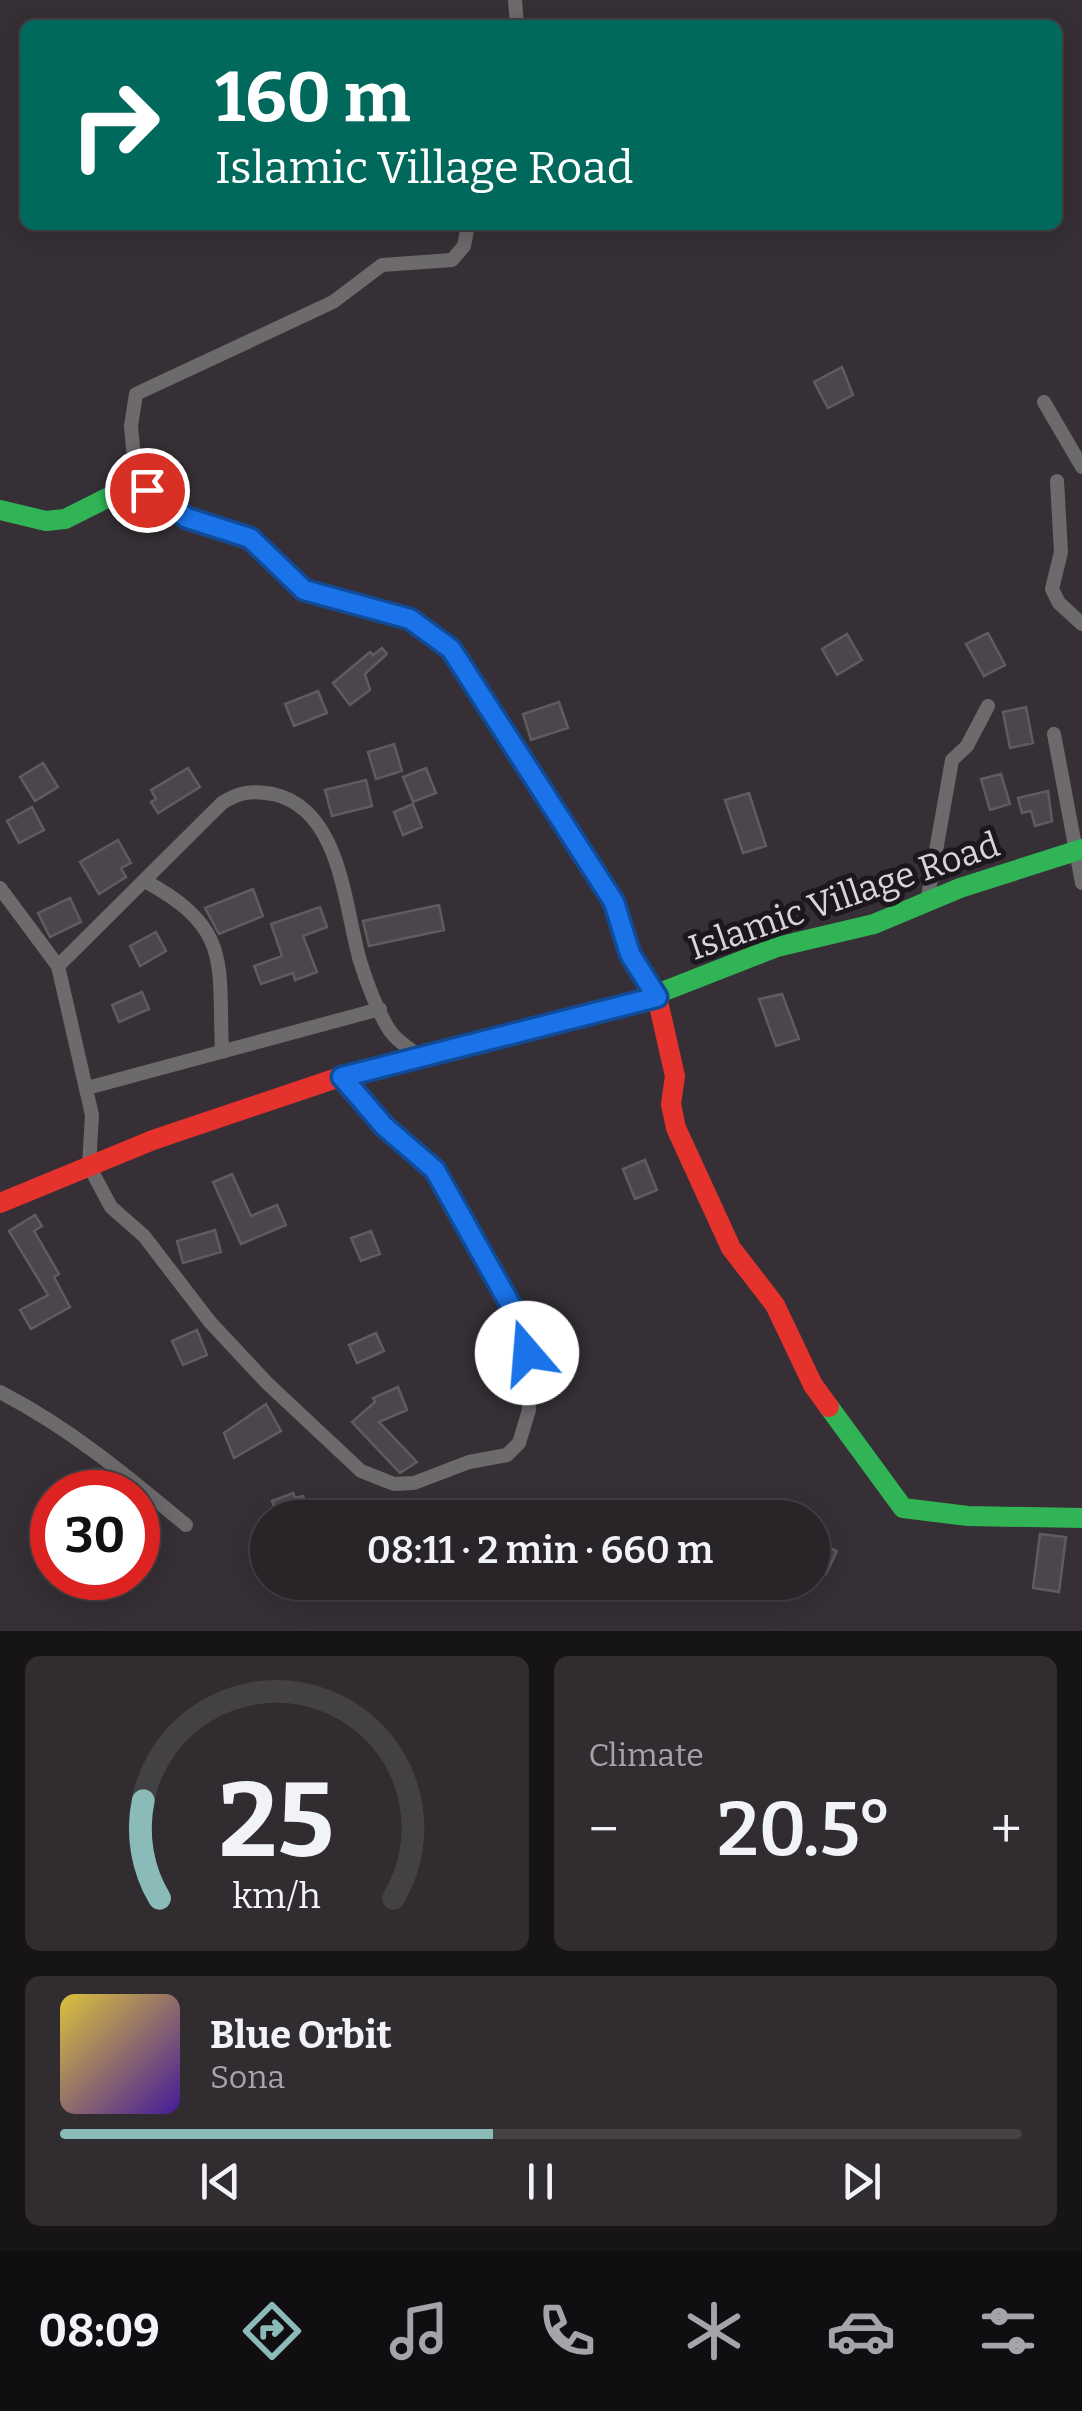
<!DOCTYPE html>
<meta charset="utf-8">
<style>
:root{--surface:#282428;--page:#302c30;--text:#f1f3f6;--muted:#a5a4a8;--line:#444145;--accent:#8bbbb9}
body{margin:0;font-family:Bitter,serif;background:var(--page);color:var(--text);height:100vh;display:flex;flex-direction:column;font-size:38px;white-space:nowrap}
*{box-sizing:border-box;margin:0}
p{font-size:32px;color:var(--muted)}
.icon{flex:none;width:55px;height:55px;fill:none;stroke:currentColor;stroke-width:2;stroke-linecap:round;stroke-linejoin:round}
.map{position:relative;height:1631px;overflow:hidden}
.panel{display:flex;flex-direction:column;gap:25px;padding:25px;background:#161416;flex:1}
.panel>*{flex:none}
.hud{position:absolute;left:20px;top:20px;width:1042px;height:210px;border-radius:15px;box-shadow:0 5px 25px #0003,0 0 0 2px var(--line);background:#00695c;color:#fff;overflow:hidden}
.speed{position:absolute;left:30px;top:1470px;display:flex;gap:20px;font-size:50px;font-weight:700;text-align:center}
.speed>*{display:grid;place-content:center;width:130px;height:130px;border-radius:50%;background:var(--surface);box-shadow:0 5px 25px #0003,0 0 0 2px var(--line);line-height:1}
.speed .limit{border:15px solid #d22;background:#fff;color:#111}
.pin{position:absolute;display:grid;place-items:center;width:85px;height:85px;color:#fff;margin:-42px;border:5px solid #fff;border-radius:50%;box-shadow:0 2px 10px #0007}
.me{position:absolute;width:110px;margin:-55px;rotate:342deg;stroke-linejoin:round;filter:drop-shadow(0 0 8px #0008)}
.turn{display:flex;align-items:center;gap:35px;height:210px;padding:0 30px;font-size:45px}
.turn .icon{width:130px;height:130px;stroke-width:2.5}
.turn b{display:block;font-size:70px;line-height:85px}
.big{font-size:75px;font-weight:600;line-height:1.1}
.panel .widget{flex:1;display:flex;flex-direction:column;justify-content:center;gap:15px;min-width:0;padding:0 35px;border-radius:15px;background:var(--page)}
.panel .dial{align-items:center;gap:0}
.dial svg{height:260px;overflow:visible;fill:none;stroke:var(--line);stroke-width:7;stroke-linecap:round;text-anchor:middle}
.dial text{fill:var(--text);stroke:none}
.song{display:flex;align-items:center;gap:30px}
.cover{width:120px;height:120px;border-radius:15px;background:linear-gradient(135deg,hsl(50 70% 55%),hsl(260 70% 35%))}
.played{height:10px;border-radius:5px;background:linear-gradient(90deg,var(--accent) 45%,var(--line) 45%)}
.keys{display:flex;justify-content:space-around;direction:ltr}
.heat{display:flex;justify-content:space-between;align-items:center;font-size:55px;direction:ltr}
.panel .tiles{flex:1;display:grid;gap:25px;grid-template-columns:1fr 1fr}
.widget:last-child{grid-column:span 2}
.trip{position:absolute;left:250px;top:1500px;width:580px;height:100px;border-radius:50px;background:var(--surface);box-shadow:0 5px 25px #0003,0 0 0 2px var(--line);font-weight:600;line-height:100px;text-align:center}
.tab-bar{display:flex;height:160px;justify-content:space-around;align-items:center;background:#100e10;color:var(--muted)}
.tab-bar .icon{width:70px;height:70px}
.tab-bar .active{color:var(--accent)}
.tab-bar b{font-size:45px;color:var(--text)}
.map>svg:first-child{display:block}
.building{fill:#4c464c;stroke:#605b60;stroke-width:2.5}
.lines{fill:none;stroke-linecap:round;stroke-linejoin:round}
.street{stroke:#6d6a6c;stroke-width:14}
.fast{stroke:#30b455;stroke-width:20}
.jam{stroke:#e5322d;stroke-width:20}
.route-casing{stroke:#114b97;stroke-width:25}
.route{stroke:#1a73e8;stroke-width:18}
.labels{text-anchor:middle;stroke-width:10;stroke-linejoin:round;paint-order:stroke}
.street-label{font-size:35px;fill:#dad3da;stroke:#1c171d}
</style>
<div class="map">
<svg width="1082" height="1631" viewBox="0 0 1082 1631">
<rect width="100%" height="100%" fill="#363036"/>
<path class="building" d="M842 367 853 395 828 408 814 382Z
M988 633 1005 665 984 676 966 644Z
M847 634 862 660 837 675 822 649Z
M382 648 387 654 365 674 370 690 350 705 333 683 370 652 373 655Z
M318 691 327 713 294 726 285 704Z
M559 702 568 728 531 740 523 714Z
M1026 707 1033 743 1010 748 1003 712Z
M394 744 402 771 376 779 368 752Z
M43 763 58 787 35 801 20 777Z
M188 768 200 787 158 813 151 802 156 799 151 790Z
M426 768 436 793 413 802 403 777Z
M1001 774 1010 804 990 810 981 779Z
M366 780 372 806 332 816 325 790Z
M1048 791 1052 821 1035 826 1031 811 1022 813 1018 798Z
M749 793 766 846 743 853 725 800Z
M413 804 422 827 403 835 394 812Z
M32 807 44 830 19 843 7 821Z
M118 840 131 863 121 868 126 877 99 894 80 862Z
M253 889 263 916 219 934 205 908Z
M70 898 81 922 50 937 38 913Z
M439 905 444 930 369 946 363 921Z
M320 907 327 927 303 936 317 972 295 980 293 973 261 984 254 966 282 956 271 924Z
M156 932 166 951 140 966 130 946Z
M142 992 149 1009 119 1022 112 1005Z
M782 994 799 1039 776 1046 759 999Z
M645 1160 657 1190 635 1199 623 1169Z
M232 1174 251 1216 277 1205 286 1225 241 1244 213 1182Z
M35 1215 42 1226 34 1231 59 1274 54 1277 70 1307 31 1329 20 1310 48 1295 9 1231Z
M215 1230 221 1252 183 1263 177 1241Z
M371 1231 380 1254 361 1261 351 1238Z
M197 1330 207 1355 183 1365 172 1341Z
M376 1333 384 1351 357 1363 349 1345Z
M398 1387 407 1410 379 1422 417 1462 400 1473 352 1422 375 1402 373 1398Z
M266 1404 281 1431 234 1458 224 1433Z
M93 1469H100L125 1489 96 1492 83 1480Z
M293 1493 295 1498 303 1496 308 1510 302 1512 305 1518H278L272 1501Z
M1040 1534 1066 1537 1059 1592 1033 1588Z
M812 1540 837 1551 826 1574 812 1567Z"/>
<g class="lines">
<path class="street" d="M515 0 517 25
M1044 402 1082 467
M1057 481 1061 552 1052 589 1059 603 1082 624
M137 491 131 426 136 394 333 302 382 265 452 260 464 246 468 225
M1054 734 1082 883
M145 881C233 929 218 963 222 1052
M0 888 58 966 92 1115 89 1166 111 1207 144 1236 210 1322 267 1383 361 1471 394 1484 414 1483 469 1462 507 1455 519 1443 529 1410 524 1329 435 1171 384 1125 342 1077
M927 902 952 760 967 746 988 706
M58 966 222 803C239 792 252 790 273 794 341 809 344 905 360 961 367 983 377 1011 390 1031 397 1041 410 1049 419 1056
M87 1088 380 1009
M0 1392C70 1428 126 1475 186 1525"/>
<path class="fast" d="M0 510 46 521 65 519 117 493 147 490 187 518 250 538 303 590 410 619 451 649 544 794
M626 1006 777 947 874 924 960 888 1082 849
M829 1407 903 1508 968 1516 1082 1518"/>
<path class="jam" d="M544 794 614 903 629 954 657 997 675 1076 671 1104 676 1128 731 1248 775 1305 813 1385 829 1407
M0 1203 153 1140 334 1079 626 1006"/>
</g>
<g class="lines">
<g class="route-casing">
<path id="route" d="M147 490 187 518 250 538 304 590 410 619 451 649 614 902 630 954 657 997 342 1077 384 1126 435 1170 524 1329 527 1353"/>
</g>
<use href="#route" class="route"/>
</g>
<g class="labels">
<g class="street-label">
<text transform="translate(844 896) rotate(-19)" y="12">Islamic Village Road</text>
</g>
</g>
</svg>
<div class="speed"><div class="limit">30</div></div>
<div class="pin" style="left:147px;top:490px;background:#d93025"><svg class="icon" aria-label="arrive" viewBox="0 0 24 24"><path d="M6 21V4h12l-3 4 3 4H6"/></svg></div>
<svg class="me" style="left:527px;top:1353px" viewBox="-20 -20 40 40"><circle r="19" fill="#fff"/><path d="M0-13L10 11 0 6-10 11z" fill="#1a73e8"/></svg>
<div class="trip">08:11 · 2 min · 660 m</div>
<div class="hud">
<div class="turn"><svg class="icon" aria-label="right" viewBox="0 0 24 24"><path d="M7 20v-9h11M14 6l5 5-5 5"/></svg><div><b>160 m</b>Islamic Village Road</div></div>
</div>
</div>
<section class="panel">
<div class="tiles">
<div class="widget dial"><svg viewBox="0 0 100 80">
<path d="M14 69A42 42 0 1 1 86 69"/>
<path d="M14 69A42 42 0 0 1 9 39" stroke="#8bbbb9"/>
<text x="50" y="56" font-size="32" font-weight="700">25</text>
<text x="50" y="72" font-size="11">km/h</text>
</svg></div>
<div class="widget"><p>Climate</p>
<div class="heat"><a>−</a><b class="big">20.5°</b><a>+</a></div>
</div>
<div class="widget">
<div class="song"><i class="cover"></i><div><b>Blue Orbit</b><p>Sona</p></div></div>
<div class="played"></div>
<div class="keys"><svg class="icon" aria-label="previous" viewBox="0 0 24 24"><path d="M18 5L8 12l10 7zM5 5v14"/></svg><svg class="icon" aria-label="pause" viewBox="0 0 24 24"><path d="M8 5v14M16 5v14"/></svg><svg class="icon" aria-label="next" viewBox="0 0 24 24"><path d="M6 5l10 7-10 7zM19 5v14"/></svg></div>
</div>
</div>
</section>
<nav class="tab-bar">
<b>08:09</b>
<svg class="icon active" aria-label="directions" viewBox="0 0 24 24"><path d="M12 3l9 9-9 9-9-9zM9 14v-3h6M13 9l2 2-2 2"/></svg>
<svg class="icon" aria-label="music" viewBox="0 0 24 24"><path d="M9 18V5l10-2v13"/><circle cx="6" cy="18" r="3"/><circle cx="16" cy="16" r="3"/></svg>
<svg class="icon" aria-label="phone" viewBox="0 0 24 24"><path d="M5 4h4l2 5-3 2q2 4 5 5l2-3 5 2v4C11 20 4 13 5 4z"/></svg>
<svg class="icon" aria-label="climate" viewBox="0 0 24 24"><path d="M12 3v18M4 7l16 10M4 17L20 7"/></svg>
<svg class="icon" aria-label="car" viewBox="0 0 24 24"><path d="M5 17H2v-5l4-1 3-4h7l3 4 3 1v5h-3M9 17h6M6 11h13"/><circle cx="7" cy="17" r="2"/><circle cx="17" cy="17" r="2"/></svg>
<svg class="icon" aria-label="filters" viewBox="0 0 24 24"><path d="M4 7h16M4 17h16"/><circle cx="9" cy="7" r="2"/><circle cx="15" cy="17" r="2"/></svg>
</nav>
